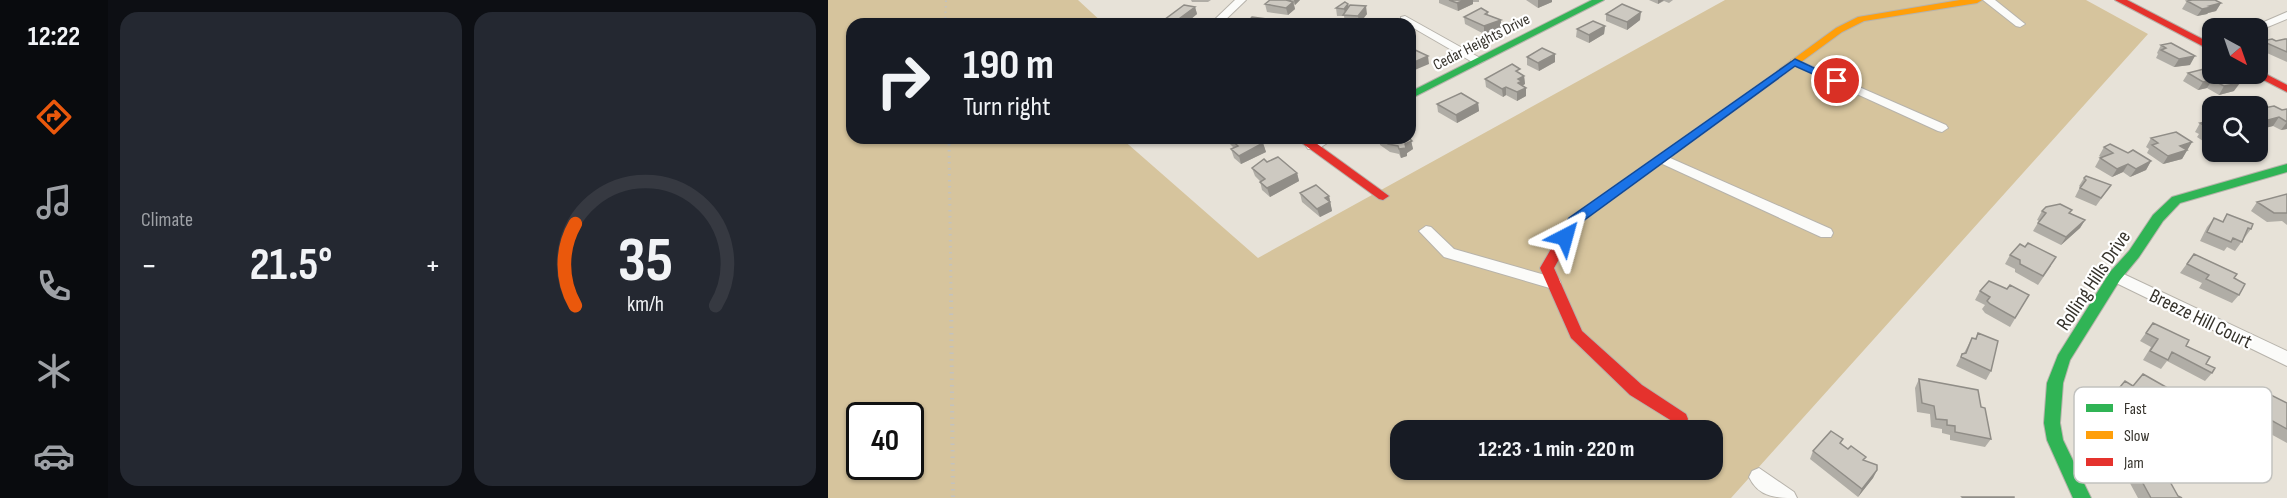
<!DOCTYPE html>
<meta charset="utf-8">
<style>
:root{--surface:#171b24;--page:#242831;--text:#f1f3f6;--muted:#9ea1a6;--line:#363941;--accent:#ea580c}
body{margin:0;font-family:"Sofia Sans Condensed",sans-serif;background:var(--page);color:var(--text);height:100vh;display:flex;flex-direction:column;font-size:22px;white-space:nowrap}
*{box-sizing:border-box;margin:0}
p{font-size:20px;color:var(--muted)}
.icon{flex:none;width:33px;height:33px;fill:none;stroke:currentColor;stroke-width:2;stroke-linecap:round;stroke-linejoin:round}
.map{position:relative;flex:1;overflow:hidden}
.side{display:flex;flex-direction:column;gap:12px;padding:12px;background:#0d0f14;width:720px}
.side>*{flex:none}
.hud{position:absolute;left:18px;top:18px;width:570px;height:126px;border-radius:18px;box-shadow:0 2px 4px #0004;background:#171b24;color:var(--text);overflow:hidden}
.needle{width:39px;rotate:140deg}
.buttons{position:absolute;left:1374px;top:18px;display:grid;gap:12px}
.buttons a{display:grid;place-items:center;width:66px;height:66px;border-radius:12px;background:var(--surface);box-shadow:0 2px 4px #0004;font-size:30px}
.speed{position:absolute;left:18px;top:402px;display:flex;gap:12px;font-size:30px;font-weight:700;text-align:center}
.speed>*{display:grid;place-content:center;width:78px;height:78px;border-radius:50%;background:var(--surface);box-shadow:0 2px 4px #0004;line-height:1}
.speed .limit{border:3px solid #111;border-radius:9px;background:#fff;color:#111}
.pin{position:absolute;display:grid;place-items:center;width:51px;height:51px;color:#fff;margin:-26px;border:3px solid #fff;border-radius:50%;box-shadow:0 2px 6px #0007}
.me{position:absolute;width:66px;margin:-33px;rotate:39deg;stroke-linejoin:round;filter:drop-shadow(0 0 4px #0008)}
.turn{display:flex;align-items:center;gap:21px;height:126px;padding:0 18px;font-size:27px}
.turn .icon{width:78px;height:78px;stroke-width:2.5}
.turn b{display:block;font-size:42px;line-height:51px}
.big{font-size:45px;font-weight:700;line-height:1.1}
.side .widget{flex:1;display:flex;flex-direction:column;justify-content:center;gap:9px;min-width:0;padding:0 21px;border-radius:18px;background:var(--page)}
.side .dial{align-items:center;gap:0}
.dial svg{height:156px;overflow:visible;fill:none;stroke:var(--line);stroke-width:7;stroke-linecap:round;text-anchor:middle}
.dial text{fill:var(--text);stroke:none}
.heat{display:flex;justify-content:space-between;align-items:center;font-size:33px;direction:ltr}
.side .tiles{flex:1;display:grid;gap:12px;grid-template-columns:repeat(2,1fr)}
.trip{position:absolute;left:562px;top:420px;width:333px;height:60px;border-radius:18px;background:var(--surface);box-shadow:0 2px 4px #0004;font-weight:700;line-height:60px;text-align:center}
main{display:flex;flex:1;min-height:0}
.dock{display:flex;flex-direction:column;width:108px;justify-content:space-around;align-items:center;background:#090b0e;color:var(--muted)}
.dock .icon{width:42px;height:42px}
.dock .on{color:var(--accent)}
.dock b{font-size:27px;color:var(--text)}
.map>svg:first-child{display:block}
.forest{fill:#d6c49d;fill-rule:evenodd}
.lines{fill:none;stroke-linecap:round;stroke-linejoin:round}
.street-casing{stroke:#b7b3ab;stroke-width:2}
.fast-casing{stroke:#b7b3ab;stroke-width:2}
.slow-casing{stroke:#b7b3ab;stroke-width:2}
.jam-casing{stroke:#b7b3ab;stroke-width:2}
.path-far2{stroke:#c3c2be;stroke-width:2;stroke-dasharray:1.5 4;stroke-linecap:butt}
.path-far1{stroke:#c3c2be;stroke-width:3;stroke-dasharray:1.5 4.5;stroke-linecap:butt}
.path{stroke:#c3c2be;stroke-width:4;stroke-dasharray:1.5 5;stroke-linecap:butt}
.street{fill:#fbfbf9;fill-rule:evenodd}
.fast{fill:#30b455;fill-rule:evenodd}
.slow{fill:#ff9f0a;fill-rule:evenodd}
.jam{fill:#e5322d;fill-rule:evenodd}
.wall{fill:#b0ada6}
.shaded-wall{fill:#908d87}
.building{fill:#cdc9c1;stroke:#908d87;stroke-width:1.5}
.route{fill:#1a73e8;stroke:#114b97;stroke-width:1.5}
.labels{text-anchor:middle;stroke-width:4.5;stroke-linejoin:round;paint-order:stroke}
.far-street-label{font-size:16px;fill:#35322b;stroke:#fff}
.street-label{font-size:20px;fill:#35322b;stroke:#fff}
.key{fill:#fff;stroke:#c2c2bf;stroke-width:1.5}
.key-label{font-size:16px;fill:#35322b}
</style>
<main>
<nav class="dock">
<b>12:22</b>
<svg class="icon on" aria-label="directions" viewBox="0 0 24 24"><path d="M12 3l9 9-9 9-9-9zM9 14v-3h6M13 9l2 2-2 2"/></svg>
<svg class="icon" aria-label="music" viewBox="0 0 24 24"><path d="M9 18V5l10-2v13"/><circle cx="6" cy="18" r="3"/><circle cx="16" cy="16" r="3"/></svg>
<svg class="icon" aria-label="phone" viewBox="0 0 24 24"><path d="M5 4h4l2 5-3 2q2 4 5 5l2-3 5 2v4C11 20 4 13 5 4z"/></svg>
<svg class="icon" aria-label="climate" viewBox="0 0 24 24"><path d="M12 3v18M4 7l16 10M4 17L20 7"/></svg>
<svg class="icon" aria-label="car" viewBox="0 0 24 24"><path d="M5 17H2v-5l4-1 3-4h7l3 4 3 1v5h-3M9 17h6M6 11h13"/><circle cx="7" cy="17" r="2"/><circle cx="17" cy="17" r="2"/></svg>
</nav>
<section class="side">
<div class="tiles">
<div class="widget"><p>Climate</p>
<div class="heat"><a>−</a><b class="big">21.5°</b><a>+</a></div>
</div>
<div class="widget dial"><svg viewBox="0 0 100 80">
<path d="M14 69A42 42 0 1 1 86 69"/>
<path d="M14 69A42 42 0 0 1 14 27" stroke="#ea580c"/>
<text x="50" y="56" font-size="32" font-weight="700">35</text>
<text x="50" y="72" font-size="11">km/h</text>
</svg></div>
</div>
</section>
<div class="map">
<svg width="1459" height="498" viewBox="0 0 1459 498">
<rect width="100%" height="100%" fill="#e7e2d8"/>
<path class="forest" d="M0 0H250L276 24H24V138H293L430 258 897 0H1258L1320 34 903 498H0ZM32 416H82V466H32ZM573 430H885V470H573Z"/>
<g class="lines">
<g class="street-casing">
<path id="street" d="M407 0H418L393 24H382Z
M1155 0H1167L1197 24 1192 27 1188 26Z
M1459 12V19L1430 31V28H1422Z
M577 16 654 59 656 61 650 64 646 63 582 26V24L573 21V17Z
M967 59 1118 125 1120 128 1114 132 1110 131 963 64V60Z
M491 138H507L490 149H480L478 146Z
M833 154 1003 229 1005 233 1003 237H993L828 161 826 158Z
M598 226 603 227 626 249 731 279 733 283 731 287 725 289 616 257 591 231Z
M1287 270 1459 351V366L1282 280 1279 276 1282 272Z
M931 468 966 492 969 498C949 498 931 498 921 477L924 471Z"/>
</g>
<g class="fast-casing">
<path id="fast" d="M764 0H776L582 99V92Z
M1459 164V172L1352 203 1335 221 1311 257 1292 280 1242 360 1235 383 1232 423 1235 440 1263 498H1245L1219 440 1216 423 1219 383 1230 355 1282 272 1301 251 1325 215 1344 197Z"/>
</g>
<g class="slow-casing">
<path id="slow" d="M1132 0H1154L1149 3 1036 21 1014 32 958 73H950L949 71 1008 28 1030 17Z"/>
</g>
<g class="jam-casing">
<path id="jam" d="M1287 0H1299L1384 44V51Z
M954 68 959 71 958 73 751 224 726 268 754 331 814 385 858 414 860 419 858 424 852 426 802 395 743 338 712 268 741 218Z
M1430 70 1459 85V92L1426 75 1425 74H1430Z
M467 138H481L561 196 555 200 551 199Z"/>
</g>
<path class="path-far2" d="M117 24 118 0"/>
<path class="path-far1" d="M121 138 123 295"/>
<path class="path" d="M123 294 125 498"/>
<use href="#street" class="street"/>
<use href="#fast" class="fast"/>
<use href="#slow" class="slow"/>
<use href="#jam" class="jam"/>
</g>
<path class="wall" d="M363 0H383L380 2H364Z
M442 0H472L467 5 466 4 467 9 460 15 439 12 437 4Z
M611 0H651V2H645V4L630 11 611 3Z
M698 0H724V2L710 8Z
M821 0H845L841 3 836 1 830 4Z
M1359 1 1393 3 1388 11 1380 13 1379 14 1369 16 1354 9Z
M520 4 521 7 539 14 531 24 517 23 516 16H509L508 8Z
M367 7 369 14 357 24H337L336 20Z
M660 12V15L673 28 656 34 637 24 636 17Z
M778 14 812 20 799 30 778 21Z
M777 26 776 34 761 43 748 37 749 29Z
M1459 39V62L1430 49 1434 41H1448Z
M1333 45 1362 65 1346 67 1328 58 1330 54 1329 53Z
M699 57 727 62 711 71 699 65Z
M1384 67 1406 91 1391 95 1379 88 1370 90 1355 81 1360 73Z
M696 76 697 84 694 85 698 88V96L689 101 678 95 675 97 658 87 657 79Z
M650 103 651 111 629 123 610 112 609 104Z
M1430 109 1454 110 1459 109V129L1453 130 1445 126 1433 129 1430 126Z
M1372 123H1384V147L1369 137 1371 134 1367 132Z
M399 138H428L435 143 438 152 413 164 406 158 403 149 406 148 401 143Z
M551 138H582L585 149 579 153V156L573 158 571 154 562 152 552 145Z
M1323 138 1364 142 1354 159 1335 164 1319 153 1321 149 1318 147Z
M1276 147 1300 153 1323 161 1318 170 1302 177 1295 172 1284 177 1267 167 1272 158H1274L1271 156Z
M439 162 469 173 471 181 442 197 434 190 432 181 427 176 424 168Z
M1256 178 1283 185 1268 206 1247 197 1252 187 1251 186Z
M472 193 501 196 504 211 492 217 474 202Z
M1459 194V225L1454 221 1439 222 1423 211 1429 202Z
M1214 211 1242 213 1257 220 1252 228 1233 245 1205 231 1211 221 1209 220Z
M1399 214 1423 229 1407 251 1399 247 1396 251 1372 241 1379 227 1386 218 1394 222Z
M1366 254 1406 278 1411 295 1404 303 1371 288 1374 283 1352 273Z
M1182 255 1223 266 1210 285 1187 272V269L1177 264Z
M1179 289 1201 295 1182 327 1157 313 1154 309 1157 305 1147 300 1152 291Z
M1325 323 1358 346 1378 364 1384 373 1377 381 1339 361 1333 369 1315 360 1323 347 1312 341Z
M1150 333 1163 371 1158 380 1128 366 1134 354 1136 353 1144 338 1147 339Z
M1091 379 1153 407 1163 439 1157 447 1122 440V435L1114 433V429L1103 427 1102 414 1089 412 1087 388Z
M1297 381 1326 416 1319 424 1310 419 1305 425 1276 407Z
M1427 391 1432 394 1435 391 1459 403V443L1430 427 1432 424 1427 421 1425 423 1410 415 1418 399Z
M1013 444 1049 470 1045 478 1030 497 982 459 985 451Z
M1299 454 1328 471 1350 496 1354 498H1310L1291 463Z"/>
<path class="shaded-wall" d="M458 0H463L464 3 465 2 467 9 460 15 458 8Z
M466 0H472L467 5Z
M637 0H645V4L630 11 629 3Z
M710 0H724V2L710 8Z
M830 0H836L830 4Z
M1393 3 1388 11 1380 13 1379 14 1369 16 1374 9 1381 6Z
M520 4 522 12 518 16 516 9Z
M538 6 539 14 531 24 530 16Z
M367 7 369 14 357 24H349L348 21Z
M813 12 812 20 799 30V22Z
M673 20V28L656 34V26Z
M777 26 776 34 761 43V35Z
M727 54V62L711 71 710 63Z
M600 56 601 64 582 72V64Z
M1367 56 1362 65 1346 67 1351 59Z
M696 76 697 84 694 86 690 91V79Z
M1384 80 1379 88 1370 90 1375 82Z
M1412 83 1406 91 1391 95 1396 86Z
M678 87V95L675 97 674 89Z
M698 88V96L689 101V92Z
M650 103 651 111 629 123 628 115Z
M1451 117 1445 126 1433 129 1440 120Z
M1459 122V129L1453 130Z
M582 136 585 149 579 153V156L573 158 571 149 577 144 582 138Z
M1364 142 1354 159 1335 164 1340 156 1352 146Z
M435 143 438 152 413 164 411 156Z
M1323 161 1318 170 1302 177 1308 169Z
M1300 164 1295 172 1284 177 1289 169Z
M469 173 471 181 442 197 439 188Z
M501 196 504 211 492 217 489 209 497 198Z
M1257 220 1252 228 1233 245 1238 237Z
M1049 470 1045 478 1030 497 1034 489Z"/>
<path class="building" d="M442 0H458L465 2 458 8 437 4Z
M621 0H637L629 3Z
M1364 0H1387L1393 3 1381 6 1384 7 1374 9 1359 1Z
M517 2 520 4 516 9 508 8Z
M794 4 813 12 799 22 778 14Z
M356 5 367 7 348 21 336 20Z
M522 5 538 6 530 16 515 15Z
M653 8 660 12 657 14 673 20 656 26 636 17Z
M424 17 439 19 435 22 442 23 418 24Z
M765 21 777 26 761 35 749 29Z
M1444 39 1448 41 1457 39H1459V52L1434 41Z
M1343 43 1367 56 1351 59 1333 50 1338 48 1333 45Z
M714 48 727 54 710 63 699 57Z
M585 49 600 56 582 64V50Z
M684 64 692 69 688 71 696 76 690 79 693 81 690 83 698 88 689 92 678 87 674 89 657 79Z
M1384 67V74H1396L1412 83 1396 86 1384 80 1375 82 1360 73Z
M633 93 650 103 628 115 609 104Z
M1446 106 1454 110 1459 109V122L1451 117 1440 120 1430 114V109Z
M1381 121 1384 123V135L1375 129 1379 127 1372 123Z
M1348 132 1364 142 1352 146 1359 150 1340 156 1324 145 1330 143 1323 138Z
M401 138H428L435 143 411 156 403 149 410 146Z
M553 138H581L584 141 577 144 578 148 571 149 570 146 560 144Z
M1282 144 1300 153 1305 150 1323 161 1308 169 1300 164 1289 169 1272 158 1285 153 1276 147Z
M450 157 469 173 439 188 432 182 437 179 424 168 436 159 439 162Z
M1258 176 1283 185 1273 198 1252 188 1258 180 1256 178Z
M488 185 501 196 497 198 502 202 489 209 472 193Z
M1459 194V213H1446L1429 202Z
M1232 204 1244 210 1241 213 1257 220 1238 237 1210 223 1218 213 1214 211 1218 207Z
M1399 214 1425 224 1423 229 1420 228 1414 242 1405 238 1403 242 1379 232 1386 218 1395 222Z
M1200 243 1228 257 1215 276 1192 264V260L1182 255 1192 244 1197 247Z
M1366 254 1409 274 1406 278 1417 284 1411 295 1378 279 1381 275 1359 264Z
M1161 281 1179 289 1182 285 1201 295 1187 318 1162 304 1159 301 1162 297 1152 291Z
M1325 323 1361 340 1358 346 1382 357 1378 364 1387 368 1384 373 1344 352 1340 360 1322 351 1330 339 1318 333Z
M1150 333 1170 341 1163 371 1133 357 1134 354 1138 353 1144 338 1148 339Z
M1315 374 1345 391 1326 416 1317 410 1312 417 1282 399 1297 381 1305 386Z
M1091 379 1150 390 1153 407 1157 408 1163 439 1127 432V426L1119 425V420L1108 419 1106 406 1094 403Z
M1427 391 1433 394 1435 391 1459 403V429L1439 418 1441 415 1435 412 1434 415 1418 407Z
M1003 431 1015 439 1012 443 1020 449 1023 446 1038 457 1035 460 1049 465V470L1034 489 985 451Z
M1299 454 1319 455 1328 471H1336L1350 496 1354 498H1323Z
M1134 497H1186V498H1135Z"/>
<path class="route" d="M967 59 1014 81 1009 84 1005 83 967 66 751 224 742 240H732L730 237 741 218Z"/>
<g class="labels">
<g class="far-street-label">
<text transform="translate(653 41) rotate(-27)" y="6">Cedar Heights Drive</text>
</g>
<g class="street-label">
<text transform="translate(1265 280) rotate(-56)" y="7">Rolling Hills Drive</text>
<text transform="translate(1373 318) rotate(26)" y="7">Breeze Hill Court</text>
</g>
</g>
<rect x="1246" y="387" width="198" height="96" rx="9" class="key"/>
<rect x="1258" y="404" width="27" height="8" fill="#30b455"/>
<rect x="1258" y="431" width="27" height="8" fill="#ff9f0a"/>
<rect x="1258" y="458" width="27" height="8" fill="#e5322d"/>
<g class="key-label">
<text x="1296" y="414">Fast</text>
<text x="1296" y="441">Slow</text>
<text x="1296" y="468">Jam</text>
</g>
</svg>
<div class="buttons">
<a><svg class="needle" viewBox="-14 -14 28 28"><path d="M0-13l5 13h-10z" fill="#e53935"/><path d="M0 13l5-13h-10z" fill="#9ea1a6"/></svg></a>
<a><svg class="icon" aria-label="search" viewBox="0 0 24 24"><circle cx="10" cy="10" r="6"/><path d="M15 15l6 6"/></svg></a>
</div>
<div class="speed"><div class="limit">40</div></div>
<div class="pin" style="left:1009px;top:81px;background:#d93025"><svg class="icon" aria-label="arrive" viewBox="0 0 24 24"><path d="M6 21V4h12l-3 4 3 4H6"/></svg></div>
<svg class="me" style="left:737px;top:237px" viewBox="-20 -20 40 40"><path d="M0-17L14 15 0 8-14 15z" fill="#1a73e8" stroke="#fff" stroke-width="4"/></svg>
<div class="trip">12:23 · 1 min · 220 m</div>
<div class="hud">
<div class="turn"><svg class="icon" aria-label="right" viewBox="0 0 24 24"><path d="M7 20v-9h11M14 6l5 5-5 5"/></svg><div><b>190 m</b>Turn right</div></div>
</div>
</div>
</main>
